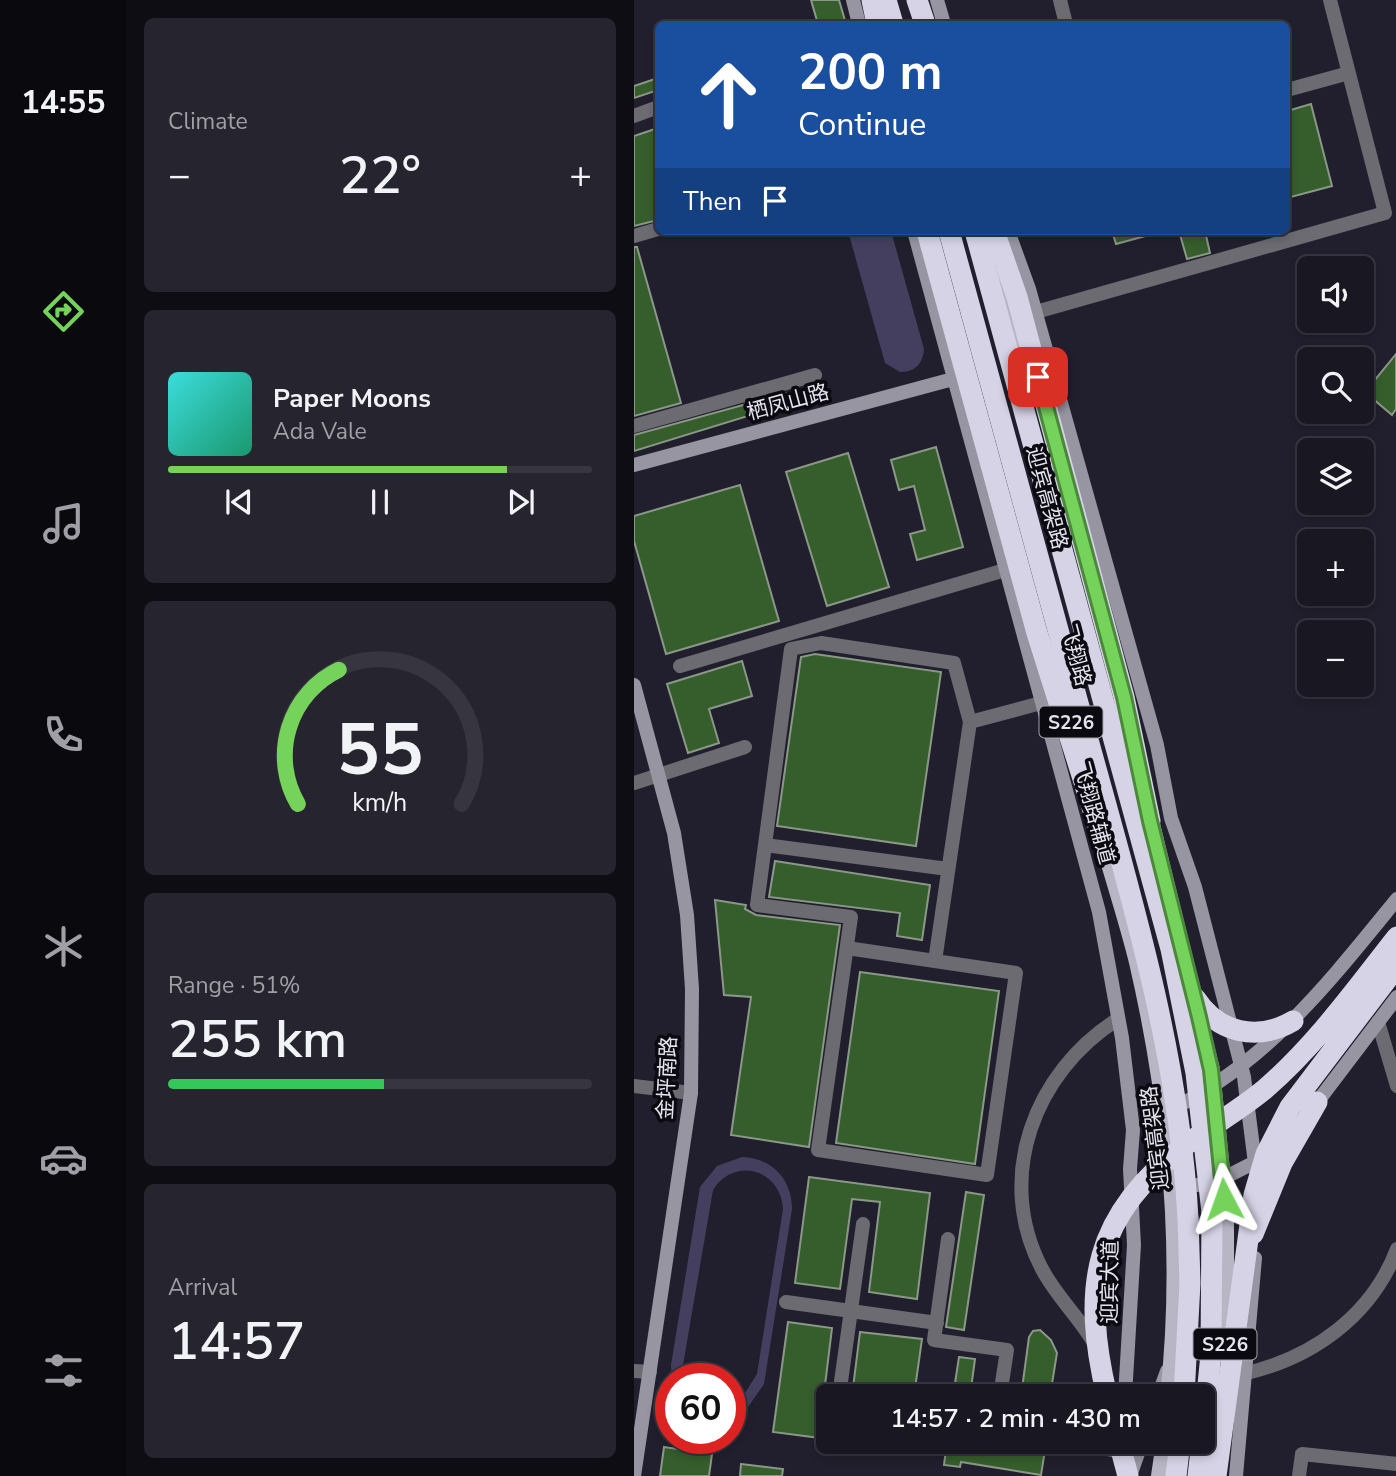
<!DOCTYPE html>
<meta charset="utf-8">
<style>
:root{--surface:#191722;--page:#26242f;--text:#f1f3f6;--muted:#9f9fa5;--line:#373640;--accent:#75d25b}
body{margin:0;font-family:"Nunito Sans","Noto Sans SC",sans-serif;background:var(--page);color:var(--text);height:100vh;display:flex;flex-direction:column;font-size:26px;white-space:nowrap}
*{box-sizing:border-box;margin:0}
p{font-size:23px;color:var(--muted)}
.icon{flex:none;width:38px;height:38px;fill:none;stroke:currentColor;stroke-width:2;stroke-linecap:round;stroke-linejoin:round}
.map{position:relative;flex:1;overflow:hidden}
.side{display:flex;flex-direction:column;gap:18px;padding:18px;background:#0e0d13;width:508px}
.side>*{flex:none}
.guide{position:absolute;left:21px;top:21px;width:635px;height:214px;border-radius:10px;box-shadow:0 4px 10px #0003,0 0 0 2px var(--line);background:#1a4fa0;color:#fff;overflow:hidden}
.fabs{position:absolute;left:663px;top:256px;display:grid;gap:14px}
.fabs a{display:grid;place-items:center;width:77px;height:77px;border-radius:10px;background:var(--surface);box-shadow:0 4px 10px #0003,0 0 0 2px var(--line);font-size:35px}
.speed{position:absolute;left:21px;top:1363px;display:flex;gap:14px;font-size:35px;font-weight:700;text-align:center}
.speed>*{display:grid;place-content:center;width:91px;height:91px;border-radius:50%;background:var(--surface);box-shadow:0 4px 10px #0003,0 0 0 2px var(--line);line-height:1}
.speed .limit{border:10px solid #d22;background:#fff;color:#111}
.pin{position:absolute;display:grid;place-items:center;width:60px;height:60px;color:#fff;margin:-30px;border-radius:14px;box-shadow:0 4px 10px #0006}
.me{position:absolute;width:77px;margin:-38px;rotate:356deg;stroke-linejoin:round;filter:drop-shadow(0 0 5px #0008)}
.turn{display:flex;align-items:center;gap:24px;height:147px;padding:0 28px;font-size:32px}
.turn .icon{width:91px;height:91px;stroke-width:2.5}
.turn b{display:block;font-size:49px;line-height:60px}
.then{display:flex;align-items:center;height:66px;padding:0 28px;background:#0003;gap:14px;font-size:26px}
.big{font-size:52px;font-weight:600;line-height:1.1}
.side .card{flex:1;display:flex;flex-direction:column;justify-content:center;gap:10px;min-width:0;padding:0 24px;border-radius:10px;background:var(--page)}
.side .dial{align-items:center;gap:0}
.dial svg{height:182px;overflow:visible;fill:none;stroke:var(--line);stroke-width:7;stroke-linecap:round;text-anchor:middle}
.dial text{fill:var(--text);stroke:none}
.song{display:flex;align-items:center;gap:21px}
.cover{width:84px;height:84px;border-radius:10px;background:linear-gradient(135deg,hsl(180 70% 55%),hsl(160 70% 35%))}
.played{height:7px;border-radius:4px;background:linear-gradient(90deg,var(--accent) 80%,var(--line) 80%)}
.keys{display:flex;justify-content:space-around;direction:ltr}
.heat{display:flex;justify-content:space-between;align-items:center;font-size:38px;direction:ltr}
.charge{height:10px;border-radius:5px;background:linear-gradient(90deg,#34c759 51%,var(--line) 0)}
.trip{position:absolute;left:182px;top:1384px;width:399px;height:70px;border-radius:10px;background:var(--surface);box-shadow:0 4px 10px #0003,0 0 0 2px var(--line);font-weight:600;line-height:70px;text-align:center}
main{display:flex;flex:1;min-height:0}
.tabs{display:flex;flex-direction:column;width:126px;justify-content:space-around;align-items:center;background:#0a090e;color:var(--muted)}
.tabs .icon{width:49px;height:49px}
.tabs .current{color:var(--accent)}
.tabs b{font-size:32px;color:var(--text)}
.map>svg:first-child{display:block}
.green{fill:#453f5f}
.building{fill:#365d2c;stroke:#8b9888;stroke-width:2}
.lines{fill:none;stroke-linecap:round;stroke-linejoin:round}
.street{stroke:#6c6b72;stroke-width:14}
.secondary{stroke:#9695a1;stroke-width:14}
.primary{stroke:#b8b5c5;stroke-width:18}
.highway{stroke:#d6d3e6;stroke-width:21}
.highway-bridge{stroke:#d6d3e6;stroke-width:21}
.route-casing{stroke:#4c883b;stroke-width:18}
.route{stroke:#75d25b;stroke-width:12}
.labels{text-anchor:middle;stroke-width:7;stroke-linejoin:round;paint-order:stroke}
.shield{fill:#0b0a10;stroke:#a4a2ab;stroke-width:2}
.shield-label{font-size:19px;font-weight:bold;fill:#e5e3ed}
.street-label{font-size:21px;fill:#e5e3ed;stroke:#0b0a10}
</style>
<main>
<nav class="tabs">
<b>14:55</b>
<svg class="icon current" aria-label="directions" viewBox="0 0 24 24"><path d="M12 3l9 9-9 9-9-9zM9 14v-3h6M13 9l2 2-2 2"/></svg>
<svg class="icon" aria-label="music" viewBox="0 0 24 24"><path d="M9 18V5l10-2v13"/><circle cx="6" cy="18" r="3"/><circle cx="16" cy="16" r="3"/></svg>
<svg class="icon" aria-label="phone" viewBox="0 0 24 24"><path d="M5 4h4l2 5-3 2q2 4 5 5l2-3 5 2v4C11 20 4 13 5 4z"/></svg>
<svg class="icon" aria-label="climate" viewBox="0 0 24 24"><path d="M12 3v18M4 7l16 10M4 17L20 7"/></svg>
<svg class="icon" aria-label="car" viewBox="0 0 24 24"><path d="M5 17H2v-5l4-1 3-4h7l3 4 3 1v5h-3M9 17h6M6 11h13"/><circle cx="7" cy="17" r="2"/><circle cx="17" cy="17" r="2"/></svg>
<svg class="icon" aria-label="filters" viewBox="0 0 24 24"><path d="M4 7h16M4 17h16"/><circle cx="9" cy="7" r="2"/><circle cx="15" cy="17" r="2"/></svg>
</nav>
<section class="side">
<div class="card"><p>Climate</p>
<div class="heat"><a>−</a><b class="big">22°</b><a>+</a></div>
</div>
<div class="card">
<div class="song"><i class="cover"></i><div><b>Paper Moons</b><p>Ada Vale</p></div></div>
<div class="played"></div>
<div class="keys"><svg class="icon" aria-label="previous" viewBox="0 0 24 24"><path d="M18 5L8 12l10 7zM5 5v14"/></svg><svg class="icon" aria-label="pause" viewBox="0 0 24 24"><path d="M8 5v14M16 5v14"/></svg><svg class="icon" aria-label="next" viewBox="0 0 24 24"><path d="M6 5l10 7-10 7zM19 5v14"/></svg></div>
</div>
<div class="card dial"><svg viewBox="0 0 100 80">
<path d="M14 69A42 42 0 1 1 86 69"/>
<path d="M14 69A42 42 0 0 1 32 10" stroke="#75d25b"/>
<text x="50" y="56" font-size="32" font-weight="700">55</text>
<text x="50" y="72" font-size="11">km/h</text>
</svg></div>
<div class="card"><p>Range · 51%</p><b class="big">255 km</b><div class="charge"></div></div>
<div class="card"><p>Arrival</p><b class="big">14:57</b></div>
</section>
<div class="map">
<svg width="763" height="1476" viewBox="0 0 763 1476">
<rect width="100%" height="100%" fill="#211f2d"/>
<path class="green" d="M214 231H257L290 349C289 364 281 372 266 372L251 363Z
M108 1157C138 1158 158 1179 158 1209L130 1384 114 1407 96 1415V1401L111 1393 123 1374 149 1209C147 1169 100 1156 79 1190L49 1365 52 1379H38L37 1365 66 1187 83 1166Z"/>
<path class="building" d="M177 0H205L212 24H184Z
M24 78V90L0 98V86Z
M677 104 698 186 653 198V111Z
M24 128V220L0 226V136Z
M478 231H519V234L482 244Z
M545 231H571L576 253 553 259Z
M0 247H3L47 403 0 416Z
M762 354V409L758 415 731 392Z
M153 393 156 403 0 451V435Z
M302 447 329 547 283 560 276 534 291 530 280 486 265 490 257 460Z
M214 453 255 587 193 606 152 472Z
M106 485 145 621 32 654 0 541V516Z
M181 654 307 672 282 846 143 826 167 657Z
M108 661 118 696 75 709 85 743 54 753 33 684Z
M141 861 296 885 288 940 263 936 266 913 135 897Z
M81 900 112 905 111 909 122 915 206 925 175 1147 97 1135 117 997 90 995Z
M226 972 365 991 341 1164 202 1143Z
M175 1177 296 1193 283 1299 235 1292 246 1202 218 1199 206 1289 161 1283Z
M332 1192 350 1195 330 1330 312 1327Z
M154 1322 198 1328 187 1418 194 1419V1439L139 1432Z
M406 1330 417 1340 423 1353 416 1396H387L395 1337 399 1331Z
M226 1332 288 1339 280 1396H218Z
M325 1357 341 1359 336 1396H319Z
M313 1442H362L411 1450 407 1475 327 1462 326 1467 310 1465Z
M30 1447 78 1454 75 1476H26Z
M107 1464 149 1469 148 1476H106Z"/>
<g class="lines">
<path class="street" d="M426 0 432 24
M653 90 715 73
M0 116 24 107
M0 236 24 229
M402 312 751 213 696 0
M0 426 181 375
M46 666 371 570
M336 722 407 703
M0 783 111 747
M131 845 314 869
M213 948 382 973 353 1175 184 1150 217 917 123 905 157 649 187 643 320 663 336 722 301 961
M744 1022 763 1086
M0 1086 57 1093
M314 1239 300 1340 373 1350 366 1396
M152 1302 303 1323
M460 1343C445 1317 422 1296 408 1269 360 1178 400 1072 484 1019
M0 1371 16 1372
M613 1373C680 1357 738 1315 763 1249
M205 1396 229 1224
M443 1442 486 1452
M665 1476 668 1454 763 1464"/>
<path class="secondary" d="M219 0 225 24
M303 0 310 24
M280 231 465 912 488 1038 499 1130 496 1169 500 1245 491 1396
M374 231 395 289 523 745 537 818 561 887 610 1077 622 1171
M0 465 319 379
M0 685 40 833 53 915 58 989 57 1093 0 1476
M678 1109 763 997
M536 1110C633 1063 696 981 763 899
M545 1189 586 1180 627 1159
M524 1396 533 1371
M496 1476 508 1442
M602 1476 621 1258"/>
<path class="primary" d="M366 275 386 349
M513 808 577 1070 591 1212V1349
M466 829C478 873 493 917 504 962 537 1105 551 1250 535 1396
M526 1476 531 1442"/>
<path class="highway" d="M238 0 243 24
M252 0 259 24
M283 0 291 24
M293 231 403 633 469 842
M360 231 383 297 490 697 516 821
M561 998C584 1033 623 1042 659 1021
M619 1234 648 1163 683 1102
M550 1396 556 1283 554 1218
M569 1436 577 1354 578 1212
M542 1476 546 1442
M564 1476 568 1442"/>
<path class="highway-bridge" d="M315 231C362 403 409 575 456 747 499 903 545 1056 554 1218
M341 231 537 949 562 1073 578 1212
M473 1396C447 1287 459 1214 553 1144 579 1125 607 1109 631 1089 682 1045 722 989 763 937
M485 1442 494 1476
M582 1476 620 1195 632 1154 656 1107 763 966"/>
</g>
<g class="lines">
<g class="route-casing">
<path id="route" d="M404 377 490 697 516 821 565 1017 577 1070 590 1199"/>
</g>
<use href="#route" class="route"/>
</g>
<g class="labels">
<g class="shield">
<rect x="405.5" y="706.5" width="63" height="31" rx="5"/>
<rect x="559.5" y="1328.5" width="63" height="31" rx="5"/>
</g>
<g class="shield-label">
<text x="437" y="729">S226</text>
<text x="591" y="1351">S226</text>
</g>
<g class="street-label">
<text transform="translate(154 402) rotate(-15)" y="7">栖凤山路</text>
<text transform="translate(413 498) rotate(75)" y="7">迎宾高架路</text>
<text transform="translate(442 655) rotate(75)" y="7">飞翔路</text>
<text transform="translate(460 813) rotate(75)" y="7">飞翔路辅道</text>
<text transform="translate(33 1078) rotate(-87)" y="7">金坪南路</text>
<text transform="translate(521 1138) rotate(-97)" y="7">迎宾高架路</text>
<text transform="translate(476 1282) rotate(-89)" y="7">迎宾大道</text>
</g>
</g>
</svg>
<div class="fabs">
<a><svg class="icon" aria-label="sound" viewBox="0 0 24 24"><path d="M4 9h4l5-4v14l-5-4H4zM17 9q2 3 0 6"/></svg></a>
<a><svg class="icon" aria-label="search" viewBox="0 0 24 24"><circle cx="10" cy="10" r="6"/><path d="M15 15l6 6"/></svg></a>
<a><svg class="icon" aria-label="layers" viewBox="0 0 24 24"><path d="M12 4l9 5-9 5-9-5zM3 14l9 5 9-5"/></svg></a>
<a>+</a>
<a>−</a>
</div>
<div class="speed"><div class="limit">60</div></div>
<div class="pin" style="left:404px;top:377px;background:#d93025"><svg class="icon" aria-label="arrive" viewBox="0 0 24 24"><path d="M6 21V4h12l-3 4 3 4H6"/></svg></div>
<svg class="me" style="left:590px;top:1199px" viewBox="-20 -20 40 40"><path d="M0-17L14 15 0 8-14 15z" fill="#75d25b" stroke="#fff" stroke-width="4"/></svg>
<div class="trip">14:57 · 2 min · 430 m</div>
<div class="guide">
<div class="turn"><svg class="icon" aria-label="ahead" viewBox="0 0 24 24"><path d="M12 20V5M6 11l6-6 6 6"/></svg><div><b>200 m</b>Continue</div></div>
<div class="then">Then<svg class="icon" aria-label="arrive" viewBox="0 0 24 24"><path d="M6 21V4h12l-3 4 3 4H6"/></svg></div>
</div>
</div>
</main>
